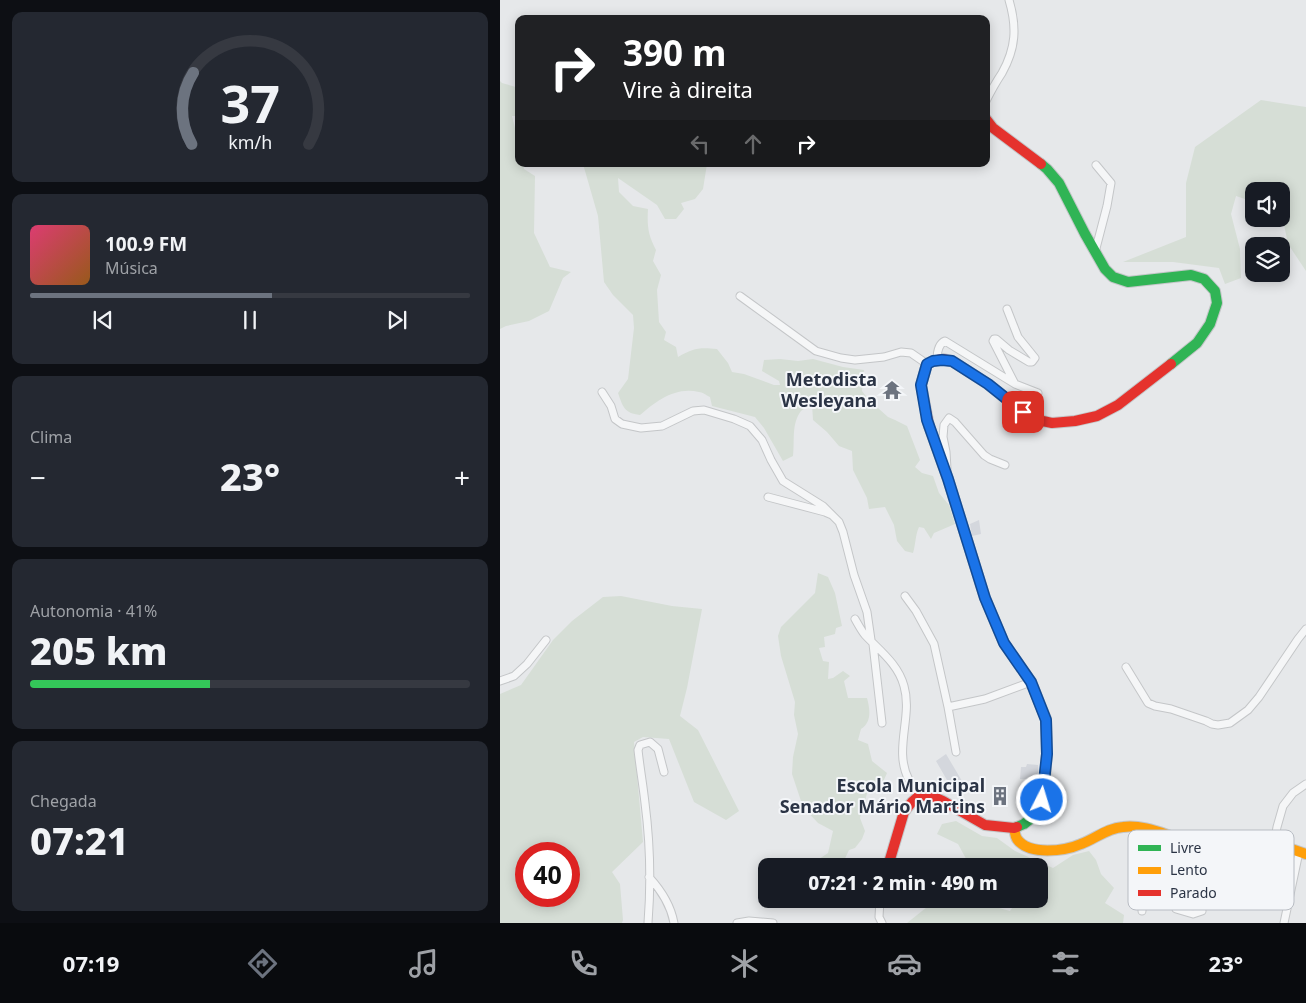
<!DOCTYPE html>
<html lang="pt">
<meta charset="utf-8">
<style>
:root{--surface:#171b24;--page:#242831;--text:#f1f3f6;--muted:#9ea1a6;--line:#363941;--accent:#6c737f}
body{margin:0;font-family:"Noto Sans",sans-serif;background:var(--page);color:var(--text);height:100vh;display:flex;flex-direction:column;font-size:19px;white-space:nowrap}
*{box-sizing:border-box;margin:0}
p{font-size:16px;color:var(--muted)}
.icon{flex:none;width:28px;height:28px;fill:none;stroke:currentColor;stroke-width:2;stroke-linecap:round;stroke-linejoin:round}
.map{position:relative;flex:1;overflow:hidden}
.sheet{display:flex;flex-direction:column;gap:12px;padding:12px;background:#0d0f14;width:500px}
.sheet>*{flex:none}
.hud{position:absolute;left:15px;top:15px;width:475px;height:152px;border-radius:10px;box-shadow:0 2px 12px #0003;background:#202124;color:#fff;overflow:hidden}
.tools{position:absolute;left:745px;top:182px;display:grid;gap:10px}
.tools a{display:grid;place-items:center;width:45px;height:45px;border-radius:10px;background:var(--surface);box-shadow:0 2px 12px #0003;font-size:25px}
.speed{position:absolute;left:15px;top:842px;display:flex;gap:10px;font-size:25px;font-weight:700;text-align:center}
.speed>*{display:grid;place-content:center;width:65px;height:65px;border-radius:50%;background:var(--surface);box-shadow:0 2px 12px #0003;line-height:1}
.speed .limit{border:8px solid #d22;background:#fff;color:#111}
.pin{position:absolute;display:grid;place-items:center;width:42px;height:42px;color:#fff;margin:-21px;border-radius:10px;box-shadow:0 2px 8px #0006}
.me{position:absolute;width:55px;margin:-28px;rotate:5deg;stroke-linejoin:round;filter:drop-shadow(0 0 4px #0008)}
.turn{display:flex;align-items:center;gap:18px;height:105px;padding:0 25px;font-size:22px}
.turn .icon{width:65px;height:65px;stroke-width:2.5}
.turn b{display:block;font-size:35px;line-height:42px}
.lanes{display:flex;align-items:center;height:48px;padding:0 25px;background:#0003;justify-content:center;gap:25px;direction:ltr}
.lanes .off{opacity:.35}
.big{font-size:38px;font-weight:800;line-height:1.1}
.sheet .card{flex:1;display:flex;flex-direction:column;justify-content:center;gap:8px;min-width:0;padding:0 18px;border-radius:10px;background:var(--page)}
.sheet .dial{align-items:center;gap:0}
.dial svg{height:130px;overflow:visible;fill:none;stroke:var(--line);stroke-width:7;stroke-linecap:round;text-anchor:middle}
.dial text{fill:var(--text);stroke:none}
.song{display:flex;align-items:center;gap:15px}
.cover{width:60px;height:60px;border-radius:8px;background:linear-gradient(135deg,hsl(340 70% 55%),hsl(30 70% 35%))}
.played{height:5px;border-radius:2px;background:linear-gradient(90deg,var(--accent) 55%,var(--line) 55%)}
.keys{display:flex;justify-content:space-around;direction:ltr}
.heat{display:flex;justify-content:space-between;align-items:center;font-size:28px;direction:ltr}
.charge{height:8px;border-radius:4px;background:linear-gradient(90deg,#34c759 41%,var(--line) 0)}
.trip{position:absolute;left:258px;top:858px;width:290px;height:50px;border-radius:10px;background:var(--surface);box-shadow:0 2px 12px #0003;font-weight:800;line-height:50px;text-align:center}
.tab-bar{display:flex;height:80px;justify-content:space-around;align-items:center;background:#090b0e;color:var(--muted)}
.tab-bar .icon{width:35px;height:35px}
.tab-bar .on{color:var(--accent)}
.tab-bar b{font-size:22px;color:var(--text)}
main{display:flex;flex:1;min-height:0}
.map>svg:first-child{display:block}
.built{fill:#d4d7dd}
.green{fill:#d6ded6;fill-rule:evenodd}
.lines{fill:none;stroke-linecap:round;stroke-linejoin:round}
.street-casing{stroke:#c4c6c8;stroke-width:9}
.fast-casing{stroke:#c4c6c8;stroke-width:12}
.slow-casing{stroke:#c4c6c8;stroke-width:12}
.jam-casing{stroke:#c4c6c8;stroke-width:12}
.street{stroke:#f5f6f7;stroke-width:7}
.fast{stroke:#30b455;stroke-width:10}
.slow{stroke:#ff9f0a;stroke-width:10}
.jam{stroke:#e5322d;stroke-width:10}
.route-casing{stroke:#114b97;stroke-width:12}
.route{stroke:#1a73e8;stroke-width:9}
.labels{text-anchor:middle;stroke-width:4;stroke-linejoin:round;paint-order:stroke}
.poi-label{font-size:18px;font-weight:bold;fill:#2b3445;stroke:#f4f6f9;text-anchor:end}
.key{fill:#f4f6f9;stroke:#b8bcc3;stroke-width:1}
.key-label{font-size:14px;fill:#2b3445}
</style>
<main>
<section class="sheet">
<div class="card dial"><svg viewBox="0 0 100 80">
<path d="M14 69A42 42 0 1 1 86 69"/>
<path d="M14 69A42 42 0 0 1 15 25" stroke="#6c737f"/>
<text x="50" y="56" font-size="32" font-weight="700">37</text>
<text x="50" y="72" font-size="11">km/h</text>
</svg></div>
<div class="card">
<div class="song"><i class="cover"></i><div><b>100.9 FM</b><p>Música</p></div></div>
<div class="played"></div>
<div class="keys"><svg class="icon" aria-label="previous" viewBox="0 0 24 24"><path d="M18 5L8 12l10 7zM5 5v14"/></svg><svg class="icon" aria-label="pause" viewBox="0 0 24 24"><path d="M8 5v14M16 5v14"/></svg><svg class="icon" aria-label="next" viewBox="0 0 24 24"><path d="M6 5l10 7-10 7zM19 5v14"/></svg></div>
</div>
<div class="card"><p>Clima</p>
<div class="heat"><a>−</a><b class="big">23°</b><a>+</a></div>
</div>
<div class="card"><p>Autonomia · 41%</p><b class="big">205 km</b><div class="charge"></div></div>
<div class="card"><p>Chegada</p><b class="big">07:21</b></div>
</section>
<div class="map">
<svg width="806" height="923" viewBox="0 0 806 923">
<rect width="100%" height="100%" fill="#e6e8ea"/>
<path class="built" d="M479 520 481 534 472 536 470 524Z
M446 754 462 781 451 787 436 761Z
M527 764 538 765V778L528 777 527 779H520L521 767H526Z"/>
<path class="green" d="M0 81 2 83 19 88V116H12L19 144V164H23L24 169 35 176 34 233 50 267 71 272 63 278 49 311 29 321 6 326 0 329Z
M761 100 806 107V271L788 244 781 210V191H754V202L736 196 731 214 740 249 741 278 725 284 719 268 673 262H623L686 237V183L695 147Z
M83 164H207L203 189 195 199 181 203 184 209 176 219H165L157 205 118 178 119 192 133 206 148 209C147 226 148 235 156 250L153 261 161 275 157 290 159 322 166 332 164 340 176 347 178 357C193 348 200 347 217 349L228 363 232 372 244 374 274 385H280L279 381 262 371 264 360 280 359 298 361 313 359 343 367 364 370 362 391 369 400 388 417 395 420 407 426 420 460 415 467 422 473 433 476 439 493 449 505 455 524 434 533 431 539 424 528 419 527C415 536 416 543 413 553L405 551 397 541 394 525 385 507 369 509 367 498 353 470 352 451 339 446 327 432 313 420 312 404C309 406 304 408 301 411 291 424 295 441 293 456L283 461 264 428 255 417 212 406 210 397C206 395 202 392 199 392 176 386 156 401 140 415 124 413 123 407 118 393L128 379 134 328 133 315 113 295 104 282 98 216Z
M318 573 328 577 335 593 342 626 336 628 335 634 324 637 325 647 319 648 323 661 329 662 328 679 333 678 343 671 350 676 344 681 348 698H367C370 709 372 722 361 729L358 740 368 744 372 761 387 773 383 782 376 783 368 790 360 818 365 831 362 839 355 848 349 850 342 865 344 866H319V859L328 853 333 831 318 823 303 807 292 774 293 757 298 734 294 715 295 702 281 656 278 636 281 627 315 593Z
M121 596 172 606 202 609 187 688 180 716 198 730 239 811 226 820 194 802 169 739 143 737 134 742 143 842 112 872 120 884 123 920 122 923H0V694L21 685 53 640 72 621 103 597ZM26 854H69V896H26Z
M456 821 482 836 497 838 515 851 553 868 573 855 589 851 596 860 601 874 614 888 605 903 624 915 623 923H407L437 899H466L510 911 514 905 505 899H539V866H470L458 844 437 834 442 824Z"/>
<g class="lines">
<g class="street-casing">
<path id="street" d="M486 101C491 91 496 82 502 73 516 48 517 27 509 0
M595 252 607 206 611 183 596 165
M240 296 316 351 341 358 355 360 384 357 401 352 411 353 427 364
M507 309 518 337 535 358 532 362H529L509 350 496 339H494L493 341 515 384
M437 360C437 353 438 344 445 341L515 384 538 393
M102 392 111 406 115 419 122 424 141 428 162 426 193 411 204 410 234 419 250 426 262 440 271 460 283 481 323 506 332 515
M447 469 446 452 443 437 444 425 449 418 455 422 484 455 490 459 505 465
M268 497 325 512 332 515 339 522 343 532 354 575 367 612 371 640
M405 596 416 611 434 644 448 707 456 752
M355 619C358 624 361 630 365 635 380 651 398 664 404 686 413 717 393 750 409 780 412 785 417 791 420 795
M373 644 382 723
M626 667 648 703 655 706 671 709 706 721 712 724 718 725 730 723 748 710 759 697 798 639 806 629
M0 681 14 676 27 664 46 640
M448 707 485 699 531 682
M688 840 676 909 693 914 702 911
M149 877C160 889 171 906 174 923
M755 884 772 855 777 827 783 806 793 793 806 784
M380 899 379 917 382 923
M642 911V827
M148 923C151 885 150 842 145 803 143 785 140 768 138 750L140 745 150 742 158 749 164 772
M237 923 249 921 273 923
M784 923 799 852"/>
</g>
<g class="fast-casing">
<path id="fast" d="M541 164 547 169 559 183 585 234 605 269 613 277 628 282 691 275 704 279 715 291 717 303 710 324 697 343 671 364
M429 426 448 479 485 598 504 643 531 682 546 719 547 754 543 800 534 816 524 824 517 827"/>
</g>
<g class="slow-casing">
<path id="slow" d="M514 828C515 832 515 836 517 839 529 856 565 851 581 844 595 839 607 828 623 827 640 825 656 831 671 836 688 841 706 845 723 849 733 851 743 854 753 852 761 851 767 847 774 843L806 854"/>
</g>
<g class="jam-casing">
<path id="jam" d="M486 119 493 128 541 164
M429 426 421 385 427 364 433 361 442 359 452 361 488 384 523 412 538 420 552 423 575 421 597 416 618 405 671 364
M388 866 404 812 412 802 420 795 434 797 443 801 485 825 514 828 517 827"/>
</g>
<use href="#street" class="street"/>
<use href="#fast" class="fast"/>
<use href="#slow" class="slow"/>
<use href="#jam" class="jam"/>
</g>
<g class="lines">
<g class="route-casing">
<path id="route" d="M523 412 488 384 452 361 442 360 433 361 427 364 421 385 427 420 448 479 485 598 504 643 531 682 546 720 547 754 542 800"/>
</g>
<use href="#route" class="route"/>
</g>
<defs>
<g id="temple-bare" transform="scale(1.5)"><path d="M0-6L5-2H3V0L6.5 2.5H4V6H1.5V3h-3V6H-4V2.5H-6.5L-3 0V-2H-5Z" fill="#6c737f" stroke="#f4f6f9" stroke-width="2.5" paint-order="stroke"/></g>
<g id="building-bare" transform="scale(1.5)"><path d="M-4-6H4V6H1V3H-1V6H-4ZM-2.5-4.3h1.7v1.8h-1.7ZM.8-4.3h1.7v1.8H.8ZM-2.5-1h1.7V.8h-1.7ZM.8-1h1.7V.8H.8Z" fill="#6c737f" stroke="#f4f6f9" stroke-width="2.5" paint-order="stroke"/></g>
</defs>
<g fill-rule="evenodd">
<use href="#temple-bare" x="392" y="390"/>
<use href="#building-bare" x="500" y="796"/>
</g>
<g class="labels">
<g class="poi-label">
<text x="377" y="386">Metodista<tspan x="377" dy="21">Wesleyana</tspan></text>
<text x="485" y="792">Escola Municipal<tspan x="485" dy="21">Senador Mário Martins</tspan></text>
</g>
</g>
<rect x="628" y="830" width="166" height="80" rx="8" class="key"/>
<rect x="638" y="845" width="23" height="6" fill="#30b455"/>
<rect x="638" y="867" width="23" height="7" fill="#ff9f0a"/>
<rect x="638" y="890" width="23" height="6" fill="#e5322d"/>
<g class="key-label">
<text x="670" y="853">Livre</text>
<text x="670" y="875">Lento</text>
<text x="670" y="898">Parado</text>
</g>
</svg>
<div class="tools">
<a><svg class="icon" aria-label="sound" viewBox="0 0 24 24"><path d="M4 9h4l5-4v14l-5-4H4zM17 9q2 3 0 6"/></svg></a>
<a><svg class="icon" aria-label="layers" viewBox="0 0 24 24"><path d="M12 4l9 5-9 5-9-5zM3 14l9 5 9-5"/></svg></a>
</div>
<div class="speed"><div class="limit">40</div></div>
<div class="pin" style="left:523px;top:412px;background:#d93025"><svg class="icon" aria-label="arrive" viewBox="0 0 24 24"><path d="M6 21V4h12l-3 4 3 4H6"/></svg></div>
<svg class="me" style="left:542px;top:800px" viewBox="-20 -20 40 40"><circle r="17" fill="#1a73e8" stroke="#fff" stroke-width="3"/><path d="M0-11L8 9 0 5-8 9z" fill="#fff"/></svg>
<div class="trip">07:21 · 2 min · 490 m</div>
<div class="hud">
<div class="turn"><svg class="icon" aria-label="right" viewBox="0 0 24 24"><path d="M7 20v-9h11M14 6l5 5-5 5"/></svg><div><b>390 m</b>Vire à direita</div></div>
<div class="lanes"><svg class="icon off" aria-label="left" viewBox="0 0 24 24"><path d="M17 20v-9H6M10 6l-5 5 5 5"/></svg><svg class="icon off" aria-label="ahead" viewBox="0 0 24 24"><path d="M12 20V5M6 11l6-6 6 6"/></svg><svg class="icon" aria-label="right" viewBox="0 0 24 24"><path d="M7 20v-9h11M14 6l5 5-5 5"/></svg></div>
</div>
</div>
</main>
<nav class="tab-bar">
<b>07:19</b>
<svg class="icon on" aria-label="directions" viewBox="0 0 24 24"><path d="M12 3l9 9-9 9-9-9zM9 14v-3h6M13 9l2 2-2 2"/></svg>
<svg class="icon" aria-label="music" viewBox="0 0 24 24"><path d="M9 18V5l10-2v13"/><circle cx="6" cy="18" r="3"/><circle cx="16" cy="16" r="3"/></svg>
<svg class="icon" aria-label="phone" viewBox="0 0 24 24"><path d="M5 4h4l2 5-3 2q2 4 5 5l2-3 5 2v4C11 20 4 13 5 4z"/></svg>
<svg class="icon" aria-label="climate" viewBox="0 0 24 24"><path d="M12 3v18M4 7l16 10M4 17L20 7"/></svg>
<svg class="icon" aria-label="car" viewBox="0 0 24 24"><path d="M5 17H2v-5l4-1 3-4h7l3 4 3 1v5h-3M9 17h6M6 11h13"/><circle cx="7" cy="17" r="2"/><circle cx="17" cy="17" r="2"/></svg>
<svg class="icon" aria-label="filters" viewBox="0 0 24 24"><path d="M4 7h16M4 17h16"/><circle cx="9" cy="7" r="2"/><circle cx="15" cy="17" r="2"/></svg>
<b>23°</b>
</nav>
